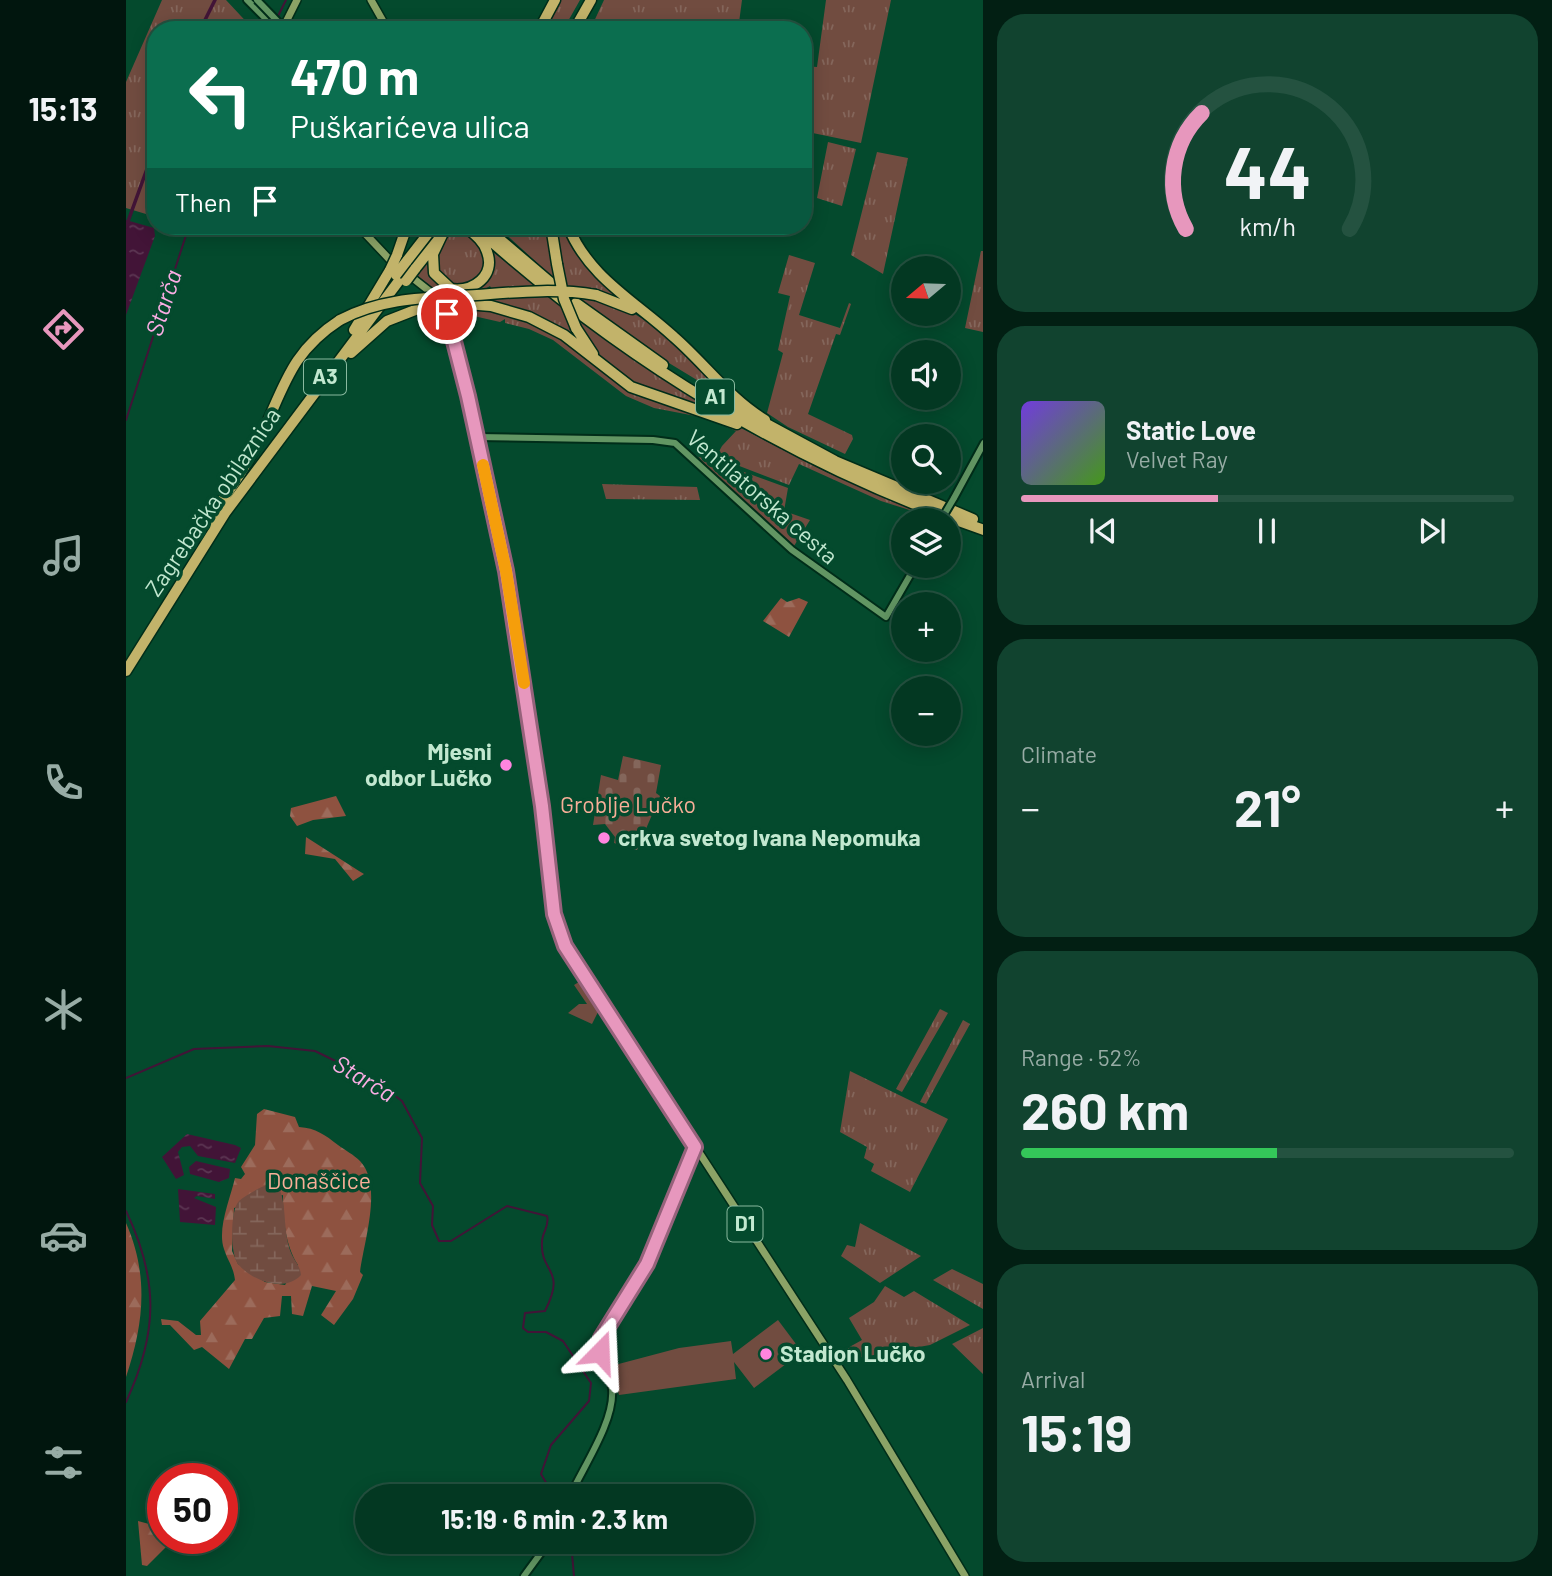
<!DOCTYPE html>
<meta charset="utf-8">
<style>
:root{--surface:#033822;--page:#11432f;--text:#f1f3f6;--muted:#97aca5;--line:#245240;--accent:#e797bd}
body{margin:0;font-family:Barlow,sans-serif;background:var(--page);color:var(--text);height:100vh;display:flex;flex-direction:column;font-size:26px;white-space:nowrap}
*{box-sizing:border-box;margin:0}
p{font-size:23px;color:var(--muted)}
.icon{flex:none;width:38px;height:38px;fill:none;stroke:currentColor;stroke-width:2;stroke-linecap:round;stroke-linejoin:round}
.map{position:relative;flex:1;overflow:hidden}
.sheet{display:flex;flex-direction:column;gap:14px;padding:14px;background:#021f13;width:569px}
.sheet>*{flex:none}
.top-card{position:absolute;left:21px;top:21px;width:665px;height:214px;border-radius:28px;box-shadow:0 4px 18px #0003,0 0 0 2px var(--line);background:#0b6e4f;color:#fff;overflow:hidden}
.needle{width:46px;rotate:251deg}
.buttons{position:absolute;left:765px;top:256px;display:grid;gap:14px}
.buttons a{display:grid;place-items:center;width:70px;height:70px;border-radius:50%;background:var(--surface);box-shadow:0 4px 18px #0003,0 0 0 2px var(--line);font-size:35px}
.speed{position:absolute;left:21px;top:1463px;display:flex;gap:14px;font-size:35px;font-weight:700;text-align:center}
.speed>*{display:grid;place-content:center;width:91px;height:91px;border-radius:50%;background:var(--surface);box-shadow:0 4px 18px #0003,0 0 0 2px var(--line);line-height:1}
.speed .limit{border:10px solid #d22;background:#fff;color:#111}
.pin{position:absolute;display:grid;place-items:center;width:60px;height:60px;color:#fff;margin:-30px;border:4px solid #fff;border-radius:50%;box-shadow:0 2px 7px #0007}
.me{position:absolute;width:77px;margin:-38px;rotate:21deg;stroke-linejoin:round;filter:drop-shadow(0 0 5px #0008)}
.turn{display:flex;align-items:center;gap:24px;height:147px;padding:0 28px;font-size:32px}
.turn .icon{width:91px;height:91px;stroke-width:2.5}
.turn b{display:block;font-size:49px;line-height:60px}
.then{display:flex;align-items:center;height:66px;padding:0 28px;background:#0003;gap:14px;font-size:26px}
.big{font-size:52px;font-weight:700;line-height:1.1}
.sheet .tile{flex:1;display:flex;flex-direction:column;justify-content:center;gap:10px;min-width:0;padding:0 24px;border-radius:28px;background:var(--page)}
.sheet .dial{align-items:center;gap:0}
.dial svg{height:182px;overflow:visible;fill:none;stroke:var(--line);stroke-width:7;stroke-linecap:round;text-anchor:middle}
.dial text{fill:var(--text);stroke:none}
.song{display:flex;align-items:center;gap:21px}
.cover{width:84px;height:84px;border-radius:10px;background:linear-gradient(135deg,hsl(260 70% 55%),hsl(100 70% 35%))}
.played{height:7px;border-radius:4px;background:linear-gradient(90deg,var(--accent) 40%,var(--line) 40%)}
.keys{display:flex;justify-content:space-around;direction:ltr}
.heat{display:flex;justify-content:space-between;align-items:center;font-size:38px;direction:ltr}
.charge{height:10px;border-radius:5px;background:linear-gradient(90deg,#34c759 52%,var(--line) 0)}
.trip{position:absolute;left:229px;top:1484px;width:399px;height:70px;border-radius:35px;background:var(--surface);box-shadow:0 4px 18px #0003,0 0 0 2px var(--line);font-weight:700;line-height:70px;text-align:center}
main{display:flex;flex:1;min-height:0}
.menu{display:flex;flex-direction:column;width:126px;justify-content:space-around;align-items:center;background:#01160e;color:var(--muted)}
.menu .icon{width:49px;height:49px}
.menu .selected{color:var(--accent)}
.menu b{font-size:32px;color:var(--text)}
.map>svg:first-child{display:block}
.grass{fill:url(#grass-tufts)}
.forest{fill:url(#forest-firs);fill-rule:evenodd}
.wetland{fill:url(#wetland-marsh)}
.cemetery{fill:url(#cemetery-stones)}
.park{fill:#714c40}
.water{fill:url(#water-ripples)}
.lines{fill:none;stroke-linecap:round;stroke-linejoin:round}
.stream{stroke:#421437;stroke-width:2}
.canal{stroke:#421437;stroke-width:3.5}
.secondary-casing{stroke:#002d19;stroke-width:10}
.primary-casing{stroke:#002d19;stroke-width:10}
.highway-casing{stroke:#002d19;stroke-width:13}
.secondary{stroke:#629663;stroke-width:6}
.primary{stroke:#8ba366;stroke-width:7}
.highway{stroke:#c2b36a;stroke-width:10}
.secondary-bridge-casing{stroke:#002d19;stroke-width:10;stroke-linecap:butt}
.highway-bridge-casing{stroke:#002d19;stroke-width:13;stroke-linecap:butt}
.secondary-bridge{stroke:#629663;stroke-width:6}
.highway-bridge{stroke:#c2b36a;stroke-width:10}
.route-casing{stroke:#96627b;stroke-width:18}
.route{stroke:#e797bd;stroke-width:12}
.slow{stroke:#f59e0b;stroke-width:12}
.poi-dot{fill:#ff85df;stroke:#044a2d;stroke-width:2.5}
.labels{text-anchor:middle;stroke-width:7;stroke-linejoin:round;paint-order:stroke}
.shield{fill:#044a2d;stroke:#89b99f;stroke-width:2}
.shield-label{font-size:21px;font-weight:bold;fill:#c2e8d0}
.street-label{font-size:23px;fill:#c2e8d0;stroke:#044a2d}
.poi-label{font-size:23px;font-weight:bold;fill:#c2e8d0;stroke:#044a2d;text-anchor:start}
.park-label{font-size:23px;fill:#f8af98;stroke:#044a2d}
.water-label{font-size:24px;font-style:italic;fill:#fbade4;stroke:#044a2d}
</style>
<main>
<nav class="menu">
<b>15:13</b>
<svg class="icon selected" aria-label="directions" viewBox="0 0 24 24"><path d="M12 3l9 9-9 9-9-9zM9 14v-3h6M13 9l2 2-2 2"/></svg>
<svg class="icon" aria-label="music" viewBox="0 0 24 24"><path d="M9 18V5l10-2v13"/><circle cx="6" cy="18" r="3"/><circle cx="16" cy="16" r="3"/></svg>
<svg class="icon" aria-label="phone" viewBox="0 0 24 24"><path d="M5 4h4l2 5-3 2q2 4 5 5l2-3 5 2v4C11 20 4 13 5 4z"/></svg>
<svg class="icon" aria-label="climate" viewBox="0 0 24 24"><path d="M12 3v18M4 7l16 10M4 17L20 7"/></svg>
<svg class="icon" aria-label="car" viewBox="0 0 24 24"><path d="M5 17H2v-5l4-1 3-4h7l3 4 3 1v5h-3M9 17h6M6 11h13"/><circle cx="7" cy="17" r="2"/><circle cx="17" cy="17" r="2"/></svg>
<svg class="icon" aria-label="filters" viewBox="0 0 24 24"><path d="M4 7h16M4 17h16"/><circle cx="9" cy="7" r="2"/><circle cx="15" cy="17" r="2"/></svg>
</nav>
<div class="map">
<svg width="858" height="1576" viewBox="0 0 858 1576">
<defs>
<pattern id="grass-tufts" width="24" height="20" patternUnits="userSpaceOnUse" patternTransform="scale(1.75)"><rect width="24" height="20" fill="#714c40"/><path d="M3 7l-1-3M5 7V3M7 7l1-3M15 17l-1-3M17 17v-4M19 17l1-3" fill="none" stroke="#84665b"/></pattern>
<pattern id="forest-firs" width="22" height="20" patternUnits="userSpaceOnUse" patternTransform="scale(1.75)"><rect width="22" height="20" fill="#8e5240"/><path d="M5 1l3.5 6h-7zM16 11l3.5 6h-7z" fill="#9c6b5b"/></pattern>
<pattern id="wetland-marsh" width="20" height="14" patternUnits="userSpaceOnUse" patternTransform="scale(1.75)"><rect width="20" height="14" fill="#714c40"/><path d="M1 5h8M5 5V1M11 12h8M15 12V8" fill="none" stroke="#84665b"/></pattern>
<pattern id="cemetery-stones" width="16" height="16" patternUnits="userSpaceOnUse" patternTransform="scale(1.75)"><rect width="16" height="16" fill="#714c40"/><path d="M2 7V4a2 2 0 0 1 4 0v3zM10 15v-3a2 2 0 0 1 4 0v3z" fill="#84665b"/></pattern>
<pattern id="water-ripples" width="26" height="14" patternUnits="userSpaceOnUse" patternTransform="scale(1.75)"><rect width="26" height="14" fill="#421437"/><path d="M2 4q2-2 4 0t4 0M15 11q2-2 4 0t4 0" fill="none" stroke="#5c3653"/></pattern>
</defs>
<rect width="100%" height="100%" fill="#044a2d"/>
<path class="grass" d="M36 0H100L128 30H30V217L0 208V82Z
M431 0H454L437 30H415Z
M478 0H616L612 30H464Z
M700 0H765L735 143 677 131V66L691 67Z
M702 142 730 149 716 206 691 198Z
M751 152 782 158 757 274 725 255Z
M326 226H338L357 246 360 270 347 285H323L308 265 313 243Z
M393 226H423L431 281 373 228Z
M427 226H439L503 303 440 288Z
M363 249 414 289 367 291 364 286 357 290 315 294 289 274 305 253 318 286H352Z
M855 251H858L857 332 839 328Z
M663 255 689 263 673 315 714 328 723 303 725 304 714 335 710 334 682 414 726 435 727 439 719 454 662 427 641 413 657 353 652 350 664 296 652 293Z
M420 293 438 308 462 350 426 325 336 300Z
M449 295C525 305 565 358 617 408L538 360Z
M335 308H366L425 330 512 395 611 426 700 472 812 519 755 501 673 464 663 485 590 457 596 446 610 431 580 418 528 408 500 396 427 340 403 329 379 323V319L374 322 339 314Z
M448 316 454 321 592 411C549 405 495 386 467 349 459 340 454 327 448 316Z
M571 455 662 488 658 511 684 520 668 546 583 470Z
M476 484 571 487 574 500 480 499Z
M814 1009 822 1013 776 1092 770 1089Z
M837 1020 844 1024 800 1104 794 1102Z
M724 1071 822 1119 784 1192 745 1171 748 1164 738 1158 741 1147 714 1132Z
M734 1223 795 1256 754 1283 715 1256 721 1245 729 1247Z
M826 1269 857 1284V1309L807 1280Z
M759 1286 778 1297 788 1291 844 1325 804 1345 714 1361 709 1355 736 1340 723 1318 748 1302Z
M857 1328V1374L826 1344Z"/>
<path class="forest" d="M655 598 661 602 673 598 682 602 663 637 637 621Z
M210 796 220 816 187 820 171 826 164 816 165 808Z
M180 837 233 871 238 874 227 881 209 859 179 854Z
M138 1109 169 1117 173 1127C190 1128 199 1135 212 1145 219 1150 228 1155 234 1161 257 1185 238 1241 234 1272L237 1275 227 1299 208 1325 195 1315 210 1291 186 1286 177 1316 166 1314 165 1296H156L154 1316 138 1318 126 1339H119L103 1369 76 1347 68 1350 44 1325H36L35 1319 52 1321 70 1335H75L74 1321 109 1280C107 1265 102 1262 98 1249 91 1229 104 1199 109 1178L115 1179 119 1174 115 1167 129 1145 131 1114ZM157 1195C157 1218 159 1245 172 1265L159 1285 139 1282 112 1264 106 1251 108 1208Z
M0 1223C23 1275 18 1324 0 1377Z
M29 1517 37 1519V1538H49L21 1566 16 1565 12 1521 23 1524Z"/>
<path class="wetland" d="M147 1183 152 1185C162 1206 156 1233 166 1255 170 1263 174 1266 175 1275 159 1293 126 1281 112 1264 104 1254 104 1210 113 1201 121 1194 138 1185 147 1183Z"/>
<path class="cemetery" d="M497 756 535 765 530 793 534 796 511 850 488 843 489 837 479 824 467 825 475 775 492 780Z"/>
<path class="park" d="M456 980 474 1008 466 1024 442 1013 453 1004H461L448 985Z
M652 1320 676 1352 628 1388 608 1362 610 1379 493 1395 485 1366 553 1348 605 1341 607 1354Z"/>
<path class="water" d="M0 220 28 228 29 236 0 315Z
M61 1134 109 1145 115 1148 109 1163 72 1156 64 1146 56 1147 52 1152 58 1175 50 1179 36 1157Z
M70 1161 104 1169 103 1178 93 1182 64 1174 63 1167Z
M52 1189 89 1194V1199L71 1196 68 1198 90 1207 89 1225 54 1222Z"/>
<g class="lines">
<path class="stream" d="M152 16 160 0
M0 420 63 226
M0 1078 68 1049 142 1046 189 1051 248 1080 276 1101 296 1138 294 1183 307 1206 306 1225 313 1241H325L381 1206 421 1216C424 1226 416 1232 416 1242 414 1274 441 1268 419 1311L399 1313 397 1328 402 1332H420L437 1341 465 1383 463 1401 425 1445 415 1474 428 1496
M0 1211C33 1280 32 1333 0 1402
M445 1542 448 1576"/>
<path class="canal" d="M74 30 89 0
M0 227 30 144"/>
<g class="secondary-casing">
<path id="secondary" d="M121 0 151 30
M351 437 527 440 549 443 666 550 760 617 790 565
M828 498 858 443
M444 1496C457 1467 489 1421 486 1389 485 1372 471 1359 474 1342L521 1263 569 1147
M398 1576 423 1542"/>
</g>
<g class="primary-casing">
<path id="primary" d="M245 0 262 30
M156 30 171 0
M232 226 265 261 307 294 326 326 382 587 416 806 428 914 439 946 721 1380 839 1576"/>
</g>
<g class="highway-casing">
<path id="highway" d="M413 30 429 0
M448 30 465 0
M348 226C496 360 668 465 858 530
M358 226 438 294
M372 226H389
M425 226 431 264
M442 226C463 278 509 301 548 337 579 364 603 398 639 420
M316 235 307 254 308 273 325 289C347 292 370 276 361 252 358 241 347 233 339 226
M271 255 281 226
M280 262 308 226
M289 269 323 226
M470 295 506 309
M328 303 365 306 403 317 438 335 505 387 611 424
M450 303 537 365
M450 328 467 354
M228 330 264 270
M225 353 261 321 302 305
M574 388 709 461 847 519
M85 522 87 514C103 490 121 466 133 440 158 389 163 353 214 320
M0 671 99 513 275 278"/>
</g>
<use href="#secondary" class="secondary"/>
<use href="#primary" class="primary"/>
<use href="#highway" class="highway"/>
<g class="secondary-bridge-casing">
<path id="secondary-bridge" d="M131 0 160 30
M815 520 828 498"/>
</g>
<g class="highway-bridge-casing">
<path id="highway-bridge" d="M431 264 438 299 450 328
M264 270 271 255
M270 275 280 262
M280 281 289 269
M214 320C257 297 304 298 351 295 391 292 431 288 470 295"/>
</g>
<use href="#secondary-bridge" class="secondary-bridge"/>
<use href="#highway-bridge" class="highway-bridge"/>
</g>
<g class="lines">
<g class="route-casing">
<path id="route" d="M321 314 342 396 380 571 416 806 428 914 439 946 569 1147 521 1264 475 1338 474 1352"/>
</g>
<use href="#route" class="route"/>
<path class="slow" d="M357 465 380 571 398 683"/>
</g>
<g class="poi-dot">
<circle cx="380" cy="765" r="7"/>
<circle cx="478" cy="838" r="7"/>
<circle cx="640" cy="1354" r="7"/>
</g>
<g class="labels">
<g class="shield">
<rect x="178" y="359.5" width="42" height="35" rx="5"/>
<rect x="570" y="379.5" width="38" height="35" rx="5"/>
<rect x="601.5" y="1206.5" width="35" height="35" rx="5"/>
</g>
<g class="shield-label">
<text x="199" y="384">A3</text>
<text x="589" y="404">A1</text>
<text x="619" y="1231">D1</text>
</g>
<g class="street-label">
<text transform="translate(636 497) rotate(41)" y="8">Ventilatorska cesta</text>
<text transform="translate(87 502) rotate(-56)" y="8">Zagrebačka obilaznica</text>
</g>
<g class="poi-label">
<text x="366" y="760" text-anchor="end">Mjesni<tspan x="366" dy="26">odbor Lučko</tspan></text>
<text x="492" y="846">crkva svetog Ivana Nepomuka</text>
<text x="654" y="1362">Stadion Lučko</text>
</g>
<g class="park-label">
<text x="502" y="813">Groblje Lučko</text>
<text x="193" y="1189">Donaščice</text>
</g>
<g class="water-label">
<text transform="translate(38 303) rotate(-72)" y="8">Starča</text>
<text transform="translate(238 1079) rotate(31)" y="8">Starča</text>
</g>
</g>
</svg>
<div class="buttons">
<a><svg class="needle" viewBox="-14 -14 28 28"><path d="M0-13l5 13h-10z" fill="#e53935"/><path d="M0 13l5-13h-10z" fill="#97aca5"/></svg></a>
<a><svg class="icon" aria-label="sound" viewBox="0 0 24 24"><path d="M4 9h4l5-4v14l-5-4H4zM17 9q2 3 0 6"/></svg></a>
<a><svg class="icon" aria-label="search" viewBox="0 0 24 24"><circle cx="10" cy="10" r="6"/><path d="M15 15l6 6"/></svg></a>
<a><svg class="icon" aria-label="layers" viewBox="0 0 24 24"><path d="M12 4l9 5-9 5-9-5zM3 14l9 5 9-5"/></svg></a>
<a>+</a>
<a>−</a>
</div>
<div class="speed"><div class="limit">50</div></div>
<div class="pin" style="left:321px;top:314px;background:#d93025"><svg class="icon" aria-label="arrive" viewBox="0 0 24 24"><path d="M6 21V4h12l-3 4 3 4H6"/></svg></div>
<svg class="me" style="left:474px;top:1352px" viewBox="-20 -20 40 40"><path d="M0-17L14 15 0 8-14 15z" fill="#e797bd" stroke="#fff" stroke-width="4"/></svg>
<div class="trip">15:19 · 6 min · 2.3 km</div>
<div class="top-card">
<div class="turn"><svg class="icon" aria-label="left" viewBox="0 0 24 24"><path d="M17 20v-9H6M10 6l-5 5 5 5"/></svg><div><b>470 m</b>Puškarićeva ulica</div></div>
<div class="then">Then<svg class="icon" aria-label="arrive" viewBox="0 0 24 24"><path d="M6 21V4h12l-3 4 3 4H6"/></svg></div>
</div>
</div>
<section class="sheet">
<div class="tile dial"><svg viewBox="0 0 100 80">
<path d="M14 69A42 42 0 1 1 86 69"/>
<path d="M14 69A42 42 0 0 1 21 18" stroke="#e797bd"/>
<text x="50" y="56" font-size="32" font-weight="700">44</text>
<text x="50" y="72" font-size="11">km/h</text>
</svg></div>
<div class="tile">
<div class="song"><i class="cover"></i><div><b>Static Love</b><p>Velvet Ray</p></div></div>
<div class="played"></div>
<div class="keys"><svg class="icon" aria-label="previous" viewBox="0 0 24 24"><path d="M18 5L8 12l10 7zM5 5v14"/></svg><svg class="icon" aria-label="pause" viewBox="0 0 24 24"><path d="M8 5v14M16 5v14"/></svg><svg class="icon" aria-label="next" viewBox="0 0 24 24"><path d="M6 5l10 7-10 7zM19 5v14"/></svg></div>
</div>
<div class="tile"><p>Climate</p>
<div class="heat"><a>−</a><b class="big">21°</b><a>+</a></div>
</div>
<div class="tile"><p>Range · 52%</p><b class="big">260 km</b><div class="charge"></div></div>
<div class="tile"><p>Arrival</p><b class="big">15:19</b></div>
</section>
</main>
